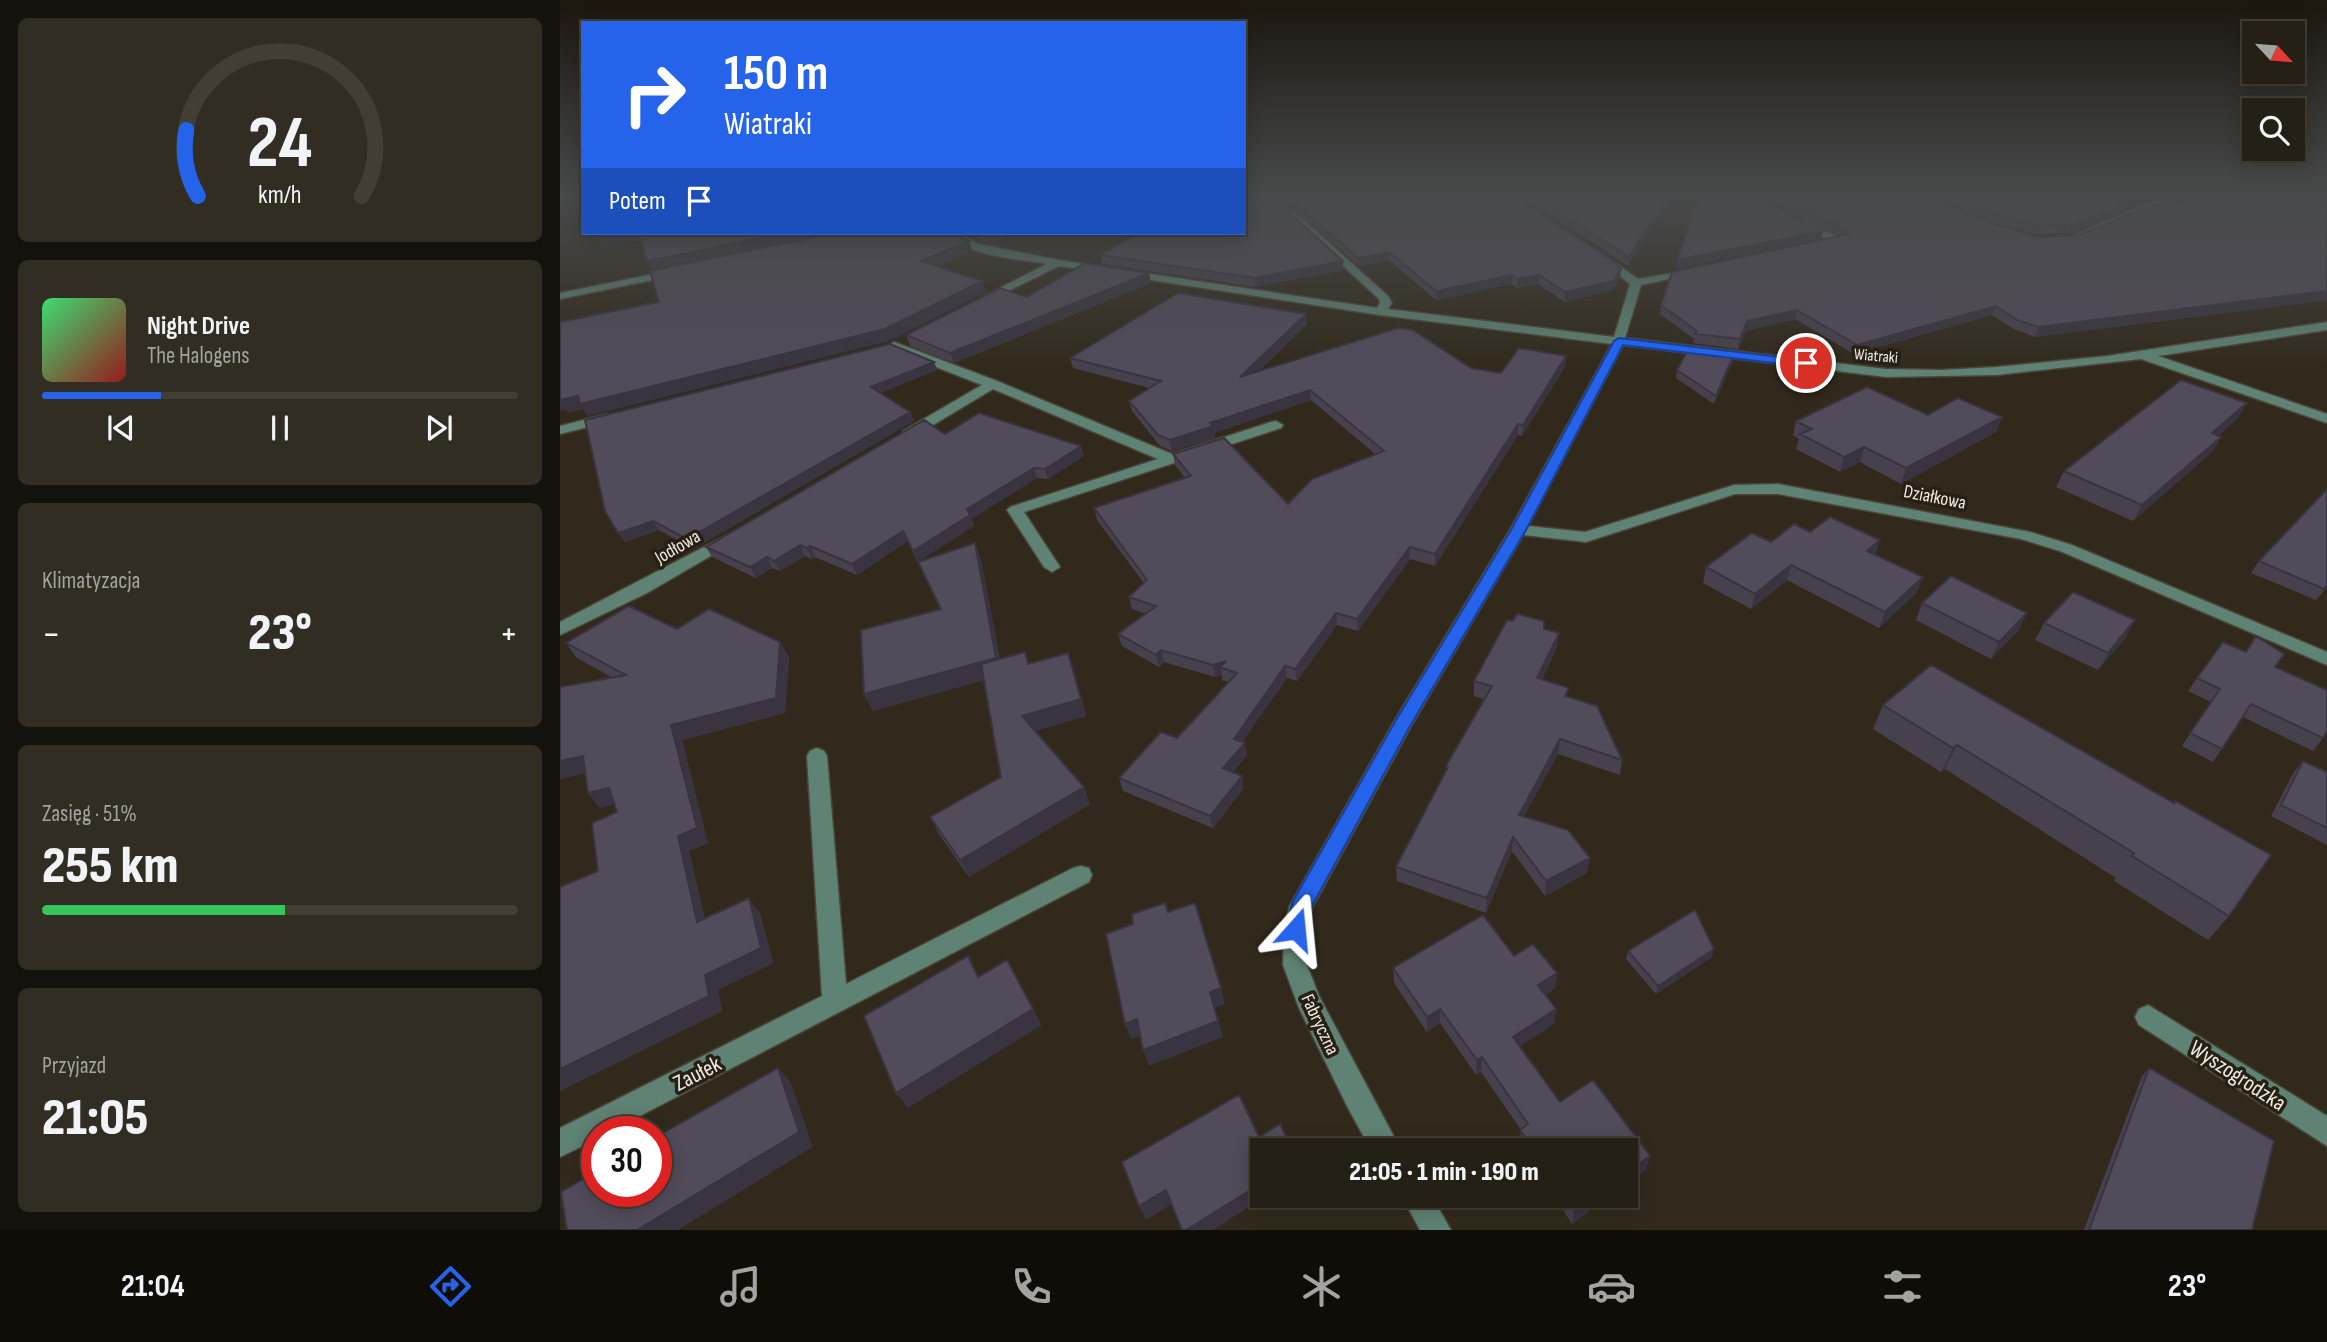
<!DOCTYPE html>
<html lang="pl">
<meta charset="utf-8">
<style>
:root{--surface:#252015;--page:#312d22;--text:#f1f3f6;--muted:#a3a3a0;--line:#423e34;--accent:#2563eb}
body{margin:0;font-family:"Sofia Sans Condensed",sans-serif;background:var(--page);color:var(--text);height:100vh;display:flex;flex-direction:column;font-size:26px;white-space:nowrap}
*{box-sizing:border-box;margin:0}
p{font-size:23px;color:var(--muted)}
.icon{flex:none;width:38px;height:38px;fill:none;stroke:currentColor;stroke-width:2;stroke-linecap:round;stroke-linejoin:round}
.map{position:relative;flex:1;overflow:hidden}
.drawer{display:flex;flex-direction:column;gap:18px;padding:18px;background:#14120c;width:560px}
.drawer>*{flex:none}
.top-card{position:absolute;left:21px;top:21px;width:665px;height:214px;border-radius:0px;box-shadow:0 4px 18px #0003,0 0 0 2px var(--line);background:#2563eb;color:#fff;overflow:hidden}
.needle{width:46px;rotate:116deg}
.controls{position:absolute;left:1682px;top:21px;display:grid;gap:14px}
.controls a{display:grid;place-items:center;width:63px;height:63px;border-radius:0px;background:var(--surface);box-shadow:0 4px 18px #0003,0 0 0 2px var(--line);font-size:35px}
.speed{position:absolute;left:21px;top:1116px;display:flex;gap:14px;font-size:35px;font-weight:700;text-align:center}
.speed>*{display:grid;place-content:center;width:91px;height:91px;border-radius:50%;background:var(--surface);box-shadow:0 4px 18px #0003,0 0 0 2px var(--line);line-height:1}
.speed .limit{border:10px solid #d22;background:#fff;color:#111}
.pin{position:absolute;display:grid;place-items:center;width:60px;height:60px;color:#fff;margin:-30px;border:4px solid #fff;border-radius:50%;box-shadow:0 2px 7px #0007}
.me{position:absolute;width:77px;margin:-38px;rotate:18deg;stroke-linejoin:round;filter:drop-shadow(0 0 5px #0008)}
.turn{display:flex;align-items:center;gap:24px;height:147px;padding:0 28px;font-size:32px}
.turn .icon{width:91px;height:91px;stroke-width:2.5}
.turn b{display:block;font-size:49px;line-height:60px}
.then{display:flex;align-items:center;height:66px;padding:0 28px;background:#0003;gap:14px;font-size:26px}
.big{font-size:52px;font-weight:800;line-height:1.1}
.drawer .card{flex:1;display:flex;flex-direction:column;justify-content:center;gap:10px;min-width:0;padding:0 24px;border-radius:10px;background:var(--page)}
.drawer .dial{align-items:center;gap:0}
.dial svg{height:182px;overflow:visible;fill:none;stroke:var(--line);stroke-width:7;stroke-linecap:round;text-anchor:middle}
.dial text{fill:var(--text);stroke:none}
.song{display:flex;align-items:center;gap:21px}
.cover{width:84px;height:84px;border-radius:10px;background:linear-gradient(135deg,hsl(140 70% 55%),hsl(0 70% 35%))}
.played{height:7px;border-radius:4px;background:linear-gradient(90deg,var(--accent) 25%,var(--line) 25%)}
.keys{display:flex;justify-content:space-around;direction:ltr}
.heat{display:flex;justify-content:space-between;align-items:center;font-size:38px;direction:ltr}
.charge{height:10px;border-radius:5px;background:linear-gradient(90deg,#34c759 51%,var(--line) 0)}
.trip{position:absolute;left:690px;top:1138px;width:388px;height:70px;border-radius:0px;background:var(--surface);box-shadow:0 4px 18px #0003,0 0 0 2px var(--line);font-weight:800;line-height:70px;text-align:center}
.dock{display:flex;height:112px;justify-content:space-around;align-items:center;background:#0f0d08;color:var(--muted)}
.dock .icon{width:49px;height:49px}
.dock .on{color:var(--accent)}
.dock b{font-size:32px;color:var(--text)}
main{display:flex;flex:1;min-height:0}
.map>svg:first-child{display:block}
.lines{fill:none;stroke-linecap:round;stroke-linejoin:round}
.minor-casing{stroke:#4c4538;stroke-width:3}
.minor{fill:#5e8273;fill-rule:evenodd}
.wall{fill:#47404d}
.shaded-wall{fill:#39343f}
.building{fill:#524b5a;stroke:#39343f;stroke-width:2}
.route{fill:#2563eb;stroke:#184099;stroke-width:2}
.labels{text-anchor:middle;stroke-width:7;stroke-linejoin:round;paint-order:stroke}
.far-street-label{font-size:16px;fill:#efeae1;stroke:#272113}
.street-label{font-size:19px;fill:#efeae1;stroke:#272113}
.near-street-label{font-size:23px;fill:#efeae1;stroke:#272113}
</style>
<main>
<section class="drawer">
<div class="card dial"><svg viewBox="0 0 100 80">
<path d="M14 69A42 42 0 1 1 86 69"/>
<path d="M14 69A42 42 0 0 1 9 40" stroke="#2563eb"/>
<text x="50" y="56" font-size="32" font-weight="700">24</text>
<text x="50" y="72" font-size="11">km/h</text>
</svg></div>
<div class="card">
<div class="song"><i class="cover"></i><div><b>Night Drive</b><p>The Halogens</p></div></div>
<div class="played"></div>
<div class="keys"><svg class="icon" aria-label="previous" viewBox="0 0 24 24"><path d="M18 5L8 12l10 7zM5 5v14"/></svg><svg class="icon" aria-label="pause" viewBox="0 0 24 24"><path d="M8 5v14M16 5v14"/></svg><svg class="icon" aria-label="next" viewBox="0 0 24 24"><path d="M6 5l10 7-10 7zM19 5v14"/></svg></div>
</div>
<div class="card"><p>Klimatyzacja</p>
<div class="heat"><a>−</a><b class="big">23°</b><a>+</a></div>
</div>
<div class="card"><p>Zasięg · 51%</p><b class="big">255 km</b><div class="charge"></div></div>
<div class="card"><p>Przyjazd</p><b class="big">21:05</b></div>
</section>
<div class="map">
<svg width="1767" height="1230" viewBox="0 0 1767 1230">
<rect width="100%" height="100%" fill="#312a1c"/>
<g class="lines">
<g class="minor-casing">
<path id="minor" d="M1616 197H1633L1595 207 1523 237 1514 235 1589 203Z
M729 212H735L828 296 832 303 828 309 1054 337 1070 284 1036 257V253L1040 252 1078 279 1131 270 1136 273 1081 285 1065 338 1326 369 1381 370 1436 367 1547 356 1767 322V330L1598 356 1767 414V423L1581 359 1436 375 1326 377 1063 345 968 526 1025 532 1174 485 1218 484 1470 532 1512 545 1767 652V665L1500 551 1461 539 1218 494H1175L1026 542 963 535 850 728 752 908 748 929 747 965 759 996 841 1150H811L787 1106 739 1008 723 965 724 929 729 907 835 720 950 530 1052 344 820 315 499 266 426 302 420 299 422 297 487 264C456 258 410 258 387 233H398L419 244 498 260 817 308 820 303 819 299 729 216Z
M1237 220H1245L1284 241 1261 246V242L1269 240 1237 224Z
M113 270 117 271V275L0 299V293Z
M334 342 437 381 612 454 711 422 716 421 723 425 721 428 464 512 500 567 492 572 484 567 447 510 450 507 598 459 433 389 353 437H343V431L422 385 330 349 328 346Z
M47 414 52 415V421L0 434V426Z
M167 535 175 540 173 543 87 593 0 635V622Z
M257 748 264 751 267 756 286 984 513 868 521 866 529 868 532 875 529 882 49 1132H37V1139L0 1157V1128L262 996 247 756 250 751Z
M1588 1005 1767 1116V1146L1579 1025 1575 1017 1579 1009Z
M841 1195H871L891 1230H860Z"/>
</g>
<use href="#minor" class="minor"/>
</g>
<path class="wall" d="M684 197H955L1060 278 1053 290 1005 302 978 284 957 288 951 284 876 300 829 260 799 266 734 209 728 211 783 270 695 287 542 264 540 255Z
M962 197H1111L1068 266Z
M1139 197H1367L1433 224 1479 237 1519 235 1767 207V300L1475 337 1454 329 1432 315 1294 354 1235 319 1186 331 1178 349 1133 343 1134 339 1100 314 1101 305 1280 236 1207 201 1205 202 1261 239 1116 269Z
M1372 197H1540L1561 213 1509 233 1476 234 1438 224Z
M404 233H455L430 244Z
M589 273 591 283 394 363 350 346 346 335 467 297Z
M746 314 747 324 698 372 911 368 941 373 1006 356 1005 367 962 436 958 435 875 566 850 559 798 631 777 625 737 681 727 678 682 742 687 755 673 772 684 788 653 828 563 791 559 778 617 738 669 682 662 680V675L655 677 604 662 599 667 562 646 558 634 586 614 572 609 569 597 584 583 537 520 534 508 625 478 615 465 613 454 728 504 815 454 751 400 654 433 655 438 612 451 600 446 572 411 569 401 589 388 513 368 510 358Z
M1174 354 1173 361 1154 404 1116 378 1117 370Z
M374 362 377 370 320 393 350 412 354 421 133 549 99 530 65 542 45 511Z
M1368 415 1442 417 1436 432 1341 484 1300 462 1280 472 1236 449 1239 439 1233 435 1236 421Z
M1678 418 1658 436 1661 437 1652 452 1573 521 1496 487 1504 471Z
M385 434 524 456 488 479 477 478 411 519 414 526 357 562 348 541 297 575 255 557 252 559 245 556 220 571 212 568 196 578 152 557 146 547Z
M1250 532 1320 540 1315 555 1357 592 1319 628 1227 580 1191 609 1143 583 1146 567 1211 542Z
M421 560 440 659 514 670 526 716 475 731 530 804 409 877 379 834 370 817 441 777 423 680 313 711 304 694 380 610 358 562Z
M1699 561 1767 587 1756 600 1691 573Z
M1362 603 1459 630 1431 659 1356 620Z
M1484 623 1566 637 1538 670 1475 640Z
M117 629 220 642 229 657 225 713 122 740 148 843 129 851 145 919 200 913 213 963 158 990 162 1011 0 1091V887L38 871 57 812 54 804 40 808 28 793 25 773 0 779V687L53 678 17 658 6 643Z
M984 629 997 647 982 680 1008 697 1062 760 1060 775 998 754 964 816 1027 873 985 896 952 851 926 913 837 881 836 867 886 771V766L924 699 914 696V681Z
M1715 667 1763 738 1753 751 1683 717 1653 762 1622 746 1651 702 1628 691 1637 678Z
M1323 705 1613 803 1615 801 1669 916 1648 940 1554 881 1556 878 1385 769 1381 772 1313 729Z
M1743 761 1767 772V845L1711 816 1734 772Z
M923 915 954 956 973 944 997 973 995 988 985 995 996 1009 994 1024 960 1046 1000 1102 1033 1080 1090 1156 1086 1169 1066 1184V1150H963L959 1144 961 1130 921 1072 916 1075 880 1023 867 1032 834 983 833 968Z
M1068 951 1152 957 1096 994 1066 959Z
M1589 1068 1692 1230H1524L1582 1076Z
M993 1195H1050L1012 1224Z"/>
<path class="shaded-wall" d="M1107 197H1111L1068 266 1069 257Z
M733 201 734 209 726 212 724 208 725 204Z
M1564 205 1561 213 1509 233 1513 225Z
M1263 231 1261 239 1116 269 1117 260Z
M57 233H80L83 240 41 247 36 237Z
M227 233H283L93 271 87 261Z
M427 233H455L430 244Z
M409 241 412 251 365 271 361 261Z
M829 252V260L799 266 798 258Z
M783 261V270L695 287 694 278Z
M1061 269 1060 278 1053 290 1005 302V292Z
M589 273 591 283 394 363 390 353Z
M952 275 951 284 876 300V291Z
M979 275 978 284 957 288V279Z
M422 281 426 292 329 341 28 416 23 409 8 413 6 410 0 411V397Z
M1767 291V300L1475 337 1479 327Z
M1436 306 1432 315 1294 354 1297 345Z
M1237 310 1235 319 1186 331 1178 349 1180 339 1187 321Z
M746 314 747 324 681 388 680 377Z
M1174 354 1173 361 1154 404 1156 396Z
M1006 356 1005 367 962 436 963 425Z
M374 362 377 370 314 396 311 387Z
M750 390 751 400 654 433 655 438 612 451 610 440 650 423Z
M1687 403 1678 418 1643 449 1652 433Z
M350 412 354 421 133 549 127 539Z
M1442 417 1436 432 1341 484 1346 468Z
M958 424V435L875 566V554Z
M1661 437 1652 452 1573 521 1582 505Z
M521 446 524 456 488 479 485 469Z
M1304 447 1300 462 1280 472 1284 457Z
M474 468 477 478 411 519 414 526 357 562 353 551 407 509Z
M93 521 99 530 65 542 58 533Z
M343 531 348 541 297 575 292 564Z
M1320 540 1315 555 1307 551Z
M415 543 421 560 443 675 313 711 304 694 436 658Z
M240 545 245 556 220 571 214 561Z
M250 546 255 557 252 559 247 548Z
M850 547V559L798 631 797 619Z
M207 557 212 568 196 578 190 567Z
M1231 565 1227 580 1191 609 1195 594Z
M1363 577 1357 592 1319 628 1325 612Z
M776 613 777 625 737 681 735 669Z
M1467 613 1459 630 1431 659 1439 642Z
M1575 620 1566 637 1538 670 1548 653Z
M999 633 997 647 976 693 977 678Z
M220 642 229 657 225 713 122 740 148 843 129 851 149 937 137 922 118 836 111 725Z
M601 650 604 662 599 667 596 655Z
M508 653 526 716 469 733 462 716Z
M666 661 660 667 662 675 655 677 653 665Z
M725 666 727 678 676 751 674 739Z
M1000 739 998 754 957 829 959 815Z
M685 743 687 755 666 781 663 768Z
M1397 745 1385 769 1381 772 1393 748Z
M23 756 35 771 0 779V761Z
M682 776 684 788 653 828 650 816Z
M524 787 530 804 409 877 400 860Z
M49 788 61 803 40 808 28 793Z
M953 837 952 851 926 913 927 898Z
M1030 858 1027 873 985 896 986 881Z
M189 898 200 913 213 963 158 990 162 1011 0 1091V1069L145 975Z
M1154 949 1152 957 1096 994 1098 986Z
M997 973 995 988 977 1000 978 985Z
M661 988 665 1004 655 1008 663 1037 589 1066 583 1050 650 992Z
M473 1009 482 1025 348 1108 336 1093Z
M880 1009V1023L867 1032V1017Z
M996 1009 994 1024 952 1051 953 1037Z
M577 1019 583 1035 571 1039 565 1024Z
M922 1057 921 1072 916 1075 917 1060Z
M218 1068 231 1083 253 1147 118 1230H77Z
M1090 1156 1086 1169 1066 1184V1173Z
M702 1183V1195H708L653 1230H626Z
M606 1190 612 1204 586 1220 579 1206Z
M1036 1195H1050L1012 1224 1014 1211Z"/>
<path class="building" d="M684 197H955L1050 259 1061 269 1054 281 1005 292 979 275 957 279 952 275 876 291 829 252 798 258 733 201 725 204 724 208 783 261 694 278 540 255 579 233H684Z
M975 197H1107L1069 257Z
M1139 197H1205V202L1263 231 1117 260Z
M1218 197H1367L1433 224 1479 237 1519 235 1590 206 1700 197H1742L1767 207V291L1479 327 1457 320 1436 306 1297 345 1237 310 1187 321 1180 339 1135 334 1137 331 1101 305 1112 272 1288 234 1287 230Z
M1394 197H1540L1564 205 1513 225 1479 226 1441 216Z
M34 233H57L36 237Z
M79 233H227L87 261Z
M274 233H392L409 241 361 261 422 281 325 329 20 404 18 396 0 400V322L99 302 90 271Z
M525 263 589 273 390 353 346 335 440 288 467 297Z
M618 293 746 314 680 377 838 328 853 330 911 368 941 373 959 348 1006 356 963 425 958 424 875 554 850 547 797 619 776 613 735 669 725 666 674 739 685 743 663 768 682 776 650 816 559 778 601 732 617 738 677 673 660 667 666 661 653 665 601 650 596 655 558 634 596 606 569 597 587 580 534 508 631 476 613 454 664 438 728 504 752 479 824 451 750 390 650 423 653 426 610 440 598 435 569 401 601 381 510 358Z
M330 344 374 362 311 387 350 412 127 539 93 521 58 533 45 511 25 420Z
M1129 348 1174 354 1156 396 1117 370Z
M1621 380 1687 403 1652 433 1661 437 1582 505 1504 471Z
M1307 387 1368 415 1398 398 1442 417 1346 468 1304 447 1284 457 1240 434 1252 429 1236 421Z
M419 413 521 446 485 469 474 468 407 509 410 515 353 551 343 531 292 564 250 546 247 548 240 545 214 561 207 557 190 567 146 547 364 420 385 434Z
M1767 489V585L1764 589 1699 561Z
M1270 517 1320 540 1307 551 1363 577 1325 612 1231 565 1195 594 1146 567 1192 533 1211 542 1234 524 1250 532Z
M415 543 436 658 304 694 301 630 381 609 358 562Z
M1391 576 1467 613 1439 642 1362 603Z
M1513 592 1575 620 1548 653 1484 623Z
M69 606 117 629 149 609 220 642 216 698 111 725 137 828 118 836 137 922 189 898 201 948 145 975 149 996 0 1069V887L38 871 32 823 57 812 49 788 28 793 23 756 0 761V687L66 675 6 643Z
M957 614 984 621V629L999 633 977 678 1009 688 1005 696 1037 706 1062 760 1000 739 959 815 1008 830 1030 858 986 881 953 837 927 898 836 867 888 767 886 766 932 686 914 681 947 620 953 621Z
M1696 636 1724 654 1715 667 1767 690V731L1763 738 1691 704 1662 749 1630 733 1660 689 1637 678 1663 642 1686 652Z
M465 652 468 664 508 653 521 699 462 716 524 787 400 860 370 817 441 777 421 664Z
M1371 665 1614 803 1615 801 1711 855 1669 916 1572 856 1574 853 1397 745 1393 748 1323 705Z
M1743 761 1767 772V828L1721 805Z
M605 903 608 912 635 903 661 988 650 992 658 1021 583 1050 577 1019 565 1024 546 934 573 924 572 914Z
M1135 910 1154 949 1098 986 1068 951Z
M923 915 954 956 973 944 997 973 978 985 996 1009 953 1037 1000 1102 1033 1080 1090 1156 1066 1173V1150H974L960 1130 968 1124 922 1057 917 1060 880 1009 867 1017 833 968Z
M408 956 418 977 447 960 473 1009 336 1093 304 1016Z
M218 1068 239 1132 77 1230H7L1 1192 37 1171V1192H96V1137Z
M1589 1068 1714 1141 1692 1230H1529Z
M679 1095 699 1137 720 1124 733 1150H702V1183L626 1230H622L606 1190 579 1206 562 1162Z
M1004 1195H1036L1014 1211Z"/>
<linearGradient id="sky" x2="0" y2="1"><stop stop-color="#1b170f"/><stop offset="0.53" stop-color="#484a4b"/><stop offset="1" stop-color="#484a4b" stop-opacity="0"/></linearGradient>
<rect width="1767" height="369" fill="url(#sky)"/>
<path class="route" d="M1059 338 1246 360 1252 363 1246 367 1063 345 966 530 849 728 751 908 743 936 736 939 728 936 725 929 733 901 836 720 951 530 1054 341Z"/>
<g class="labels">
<g class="far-street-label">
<text transform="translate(1316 355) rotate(5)" y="6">Wiatraki</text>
</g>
<g class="street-label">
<text transform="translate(1375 496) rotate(11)" y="7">Działkowa</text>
<text transform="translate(117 546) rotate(-30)" y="7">Jodłowa</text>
<text transform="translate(761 1024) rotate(65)" y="7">Fabryczna</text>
</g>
<g class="near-street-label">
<text transform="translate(137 1073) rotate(-27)" y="8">Zaułek</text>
<text transform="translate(1678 1075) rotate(33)" y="8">Wyszogrodzka</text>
</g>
</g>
</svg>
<div class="controls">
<a><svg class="needle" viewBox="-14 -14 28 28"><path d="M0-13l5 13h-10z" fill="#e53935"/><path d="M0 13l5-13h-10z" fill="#a3a3a0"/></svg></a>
<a><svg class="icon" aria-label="search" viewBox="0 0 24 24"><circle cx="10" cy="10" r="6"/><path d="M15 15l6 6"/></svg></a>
</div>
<div class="speed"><div class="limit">30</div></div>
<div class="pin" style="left:1246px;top:363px;background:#d93025"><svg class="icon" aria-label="arrive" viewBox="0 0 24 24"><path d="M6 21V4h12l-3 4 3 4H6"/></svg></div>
<svg class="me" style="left:736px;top:929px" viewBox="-20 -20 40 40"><path d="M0-17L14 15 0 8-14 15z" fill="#2563eb" stroke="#fff" stroke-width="4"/></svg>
<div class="trip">21:05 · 1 min · 190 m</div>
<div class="top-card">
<div class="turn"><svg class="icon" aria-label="right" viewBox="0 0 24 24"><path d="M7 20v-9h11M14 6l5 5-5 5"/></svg><div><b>150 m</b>Wiatraki</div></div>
<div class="then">Potem<svg class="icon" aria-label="arrive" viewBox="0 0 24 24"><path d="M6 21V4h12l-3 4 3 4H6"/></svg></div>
</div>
</div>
</main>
<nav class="dock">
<b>21:04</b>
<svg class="icon on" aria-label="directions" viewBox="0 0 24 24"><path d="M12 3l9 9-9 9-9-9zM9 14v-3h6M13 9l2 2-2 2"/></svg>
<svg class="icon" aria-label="music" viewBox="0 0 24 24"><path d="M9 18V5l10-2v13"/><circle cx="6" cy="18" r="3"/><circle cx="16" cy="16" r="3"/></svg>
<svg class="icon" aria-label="phone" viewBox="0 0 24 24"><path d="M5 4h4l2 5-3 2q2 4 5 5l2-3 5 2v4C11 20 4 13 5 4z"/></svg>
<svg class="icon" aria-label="climate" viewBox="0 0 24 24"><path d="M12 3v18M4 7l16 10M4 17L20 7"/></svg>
<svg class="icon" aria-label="car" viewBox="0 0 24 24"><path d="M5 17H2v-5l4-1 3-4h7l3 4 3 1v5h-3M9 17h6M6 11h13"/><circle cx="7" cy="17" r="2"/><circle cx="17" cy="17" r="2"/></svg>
<svg class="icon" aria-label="filters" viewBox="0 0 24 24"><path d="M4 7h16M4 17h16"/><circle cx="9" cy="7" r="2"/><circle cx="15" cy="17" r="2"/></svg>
<b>23°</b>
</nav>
